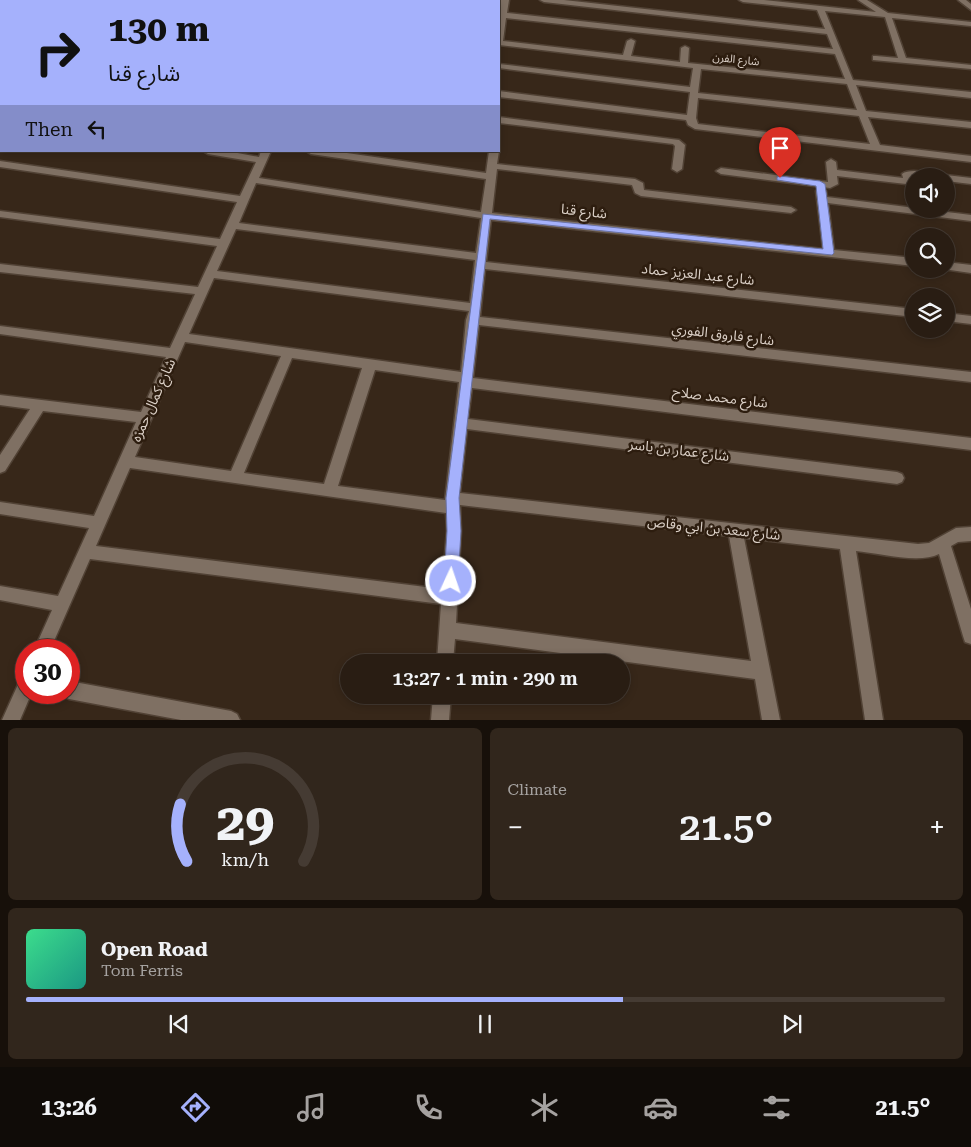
<!DOCTYPE html>
<meta charset="utf-8">
<style>
:root{--surface:#291d13;--page:#31261c;--text:#f1f3f6;--muted:#a5a2a0;--line:#453b33;--accent:#a5b1fc}
body{margin:0;font-family:"Roboto Serif","Noto Sans Arabic",serif;background:var(--page);color:var(--text);height:100vh;display:flex;flex-direction:column;font-size:19px;white-space:nowrap}
*{box-sizing:border-box;margin:0}
p{font-size:16px;color:var(--muted)}
.icon{flex:none;width:28px;height:28px;fill:none;stroke:currentColor;stroke-width:2;stroke-linecap:round;stroke-linejoin:round}
.map{position:relative;height:720px;overflow:hidden}
.side{display:flex;flex-direction:column;gap:8px;padding:8px;background:#17100a;flex:1}
.side>*{flex:none}
.top-card{position:absolute;left:0px;top:0px;width:500px;height:152px;box-shadow:0 2px 8px #0003,0 0 0 1px var(--line);background:#a5b1fc;color:#111;overflow:hidden}
.controls{position:absolute;left:905px;top:168px;display:grid;gap:10px}
.controls a{display:grid;place-items:center;width:50px;height:50px;border-radius:50%;background:var(--surface);box-shadow:0 2px 8px #0003,0 0 0 1px var(--line);font-size:25px}
.speed{position:absolute;left:15px;top:639px;display:flex;gap:10px;font-size:25px;font-weight:700;text-align:center}
.speed>*{display:grid;place-content:center;width:65px;height:65px;border-radius:50%;background:var(--surface);box-shadow:0 2px 8px #0003,0 0 0 1px var(--line);line-height:1}
.speed .limit{border:8px solid #d22;background:#fff;color:#111}
.pin{position:absolute;display:grid;place-items:center;width:42px;height:42px;color:#fff;margin:-51px -21px;border-radius:50% 50% 50% 0;rotate:-45deg;box-shadow:0 0 5px #0007}
.pin .icon{rotate:45deg}
.me{position:absolute;width:55px;margin:-28px;rotate:3deg;stroke-linejoin:round;filter:drop-shadow(0 0 4px #0008)}
.turn{display:flex;align-items:center;gap:18px;height:105px;padding:0 25px;font-size:22px}
.turn .icon{width:65px;height:65px;stroke-width:2.5}
.turn b{display:block;font-size:35px;line-height:42px}
.then{display:flex;align-items:center;height:48px;padding:0 25px;background:#0003;gap:10px;font-size:19px}
.big{font-size:38px;font-weight:600;line-height:1.1}
.side .widget{flex:1;display:flex;flex-direction:column;justify-content:center;gap:8px;min-width:0;padding:0 18px;border-radius:8px;background:var(--page)}
.side .dial{align-items:center;gap:0}
.dial svg{height:130px;overflow:visible;fill:none;stroke:var(--line);stroke-width:7;stroke-linecap:round;text-anchor:middle}
.dial text{fill:var(--text);stroke:none}
.song{display:flex;align-items:center;gap:15px}
.cover{width:60px;height:60px;border-radius:8px;background:linear-gradient(135deg,hsl(150 70% 55%),hsl(170 70% 35%))}
.played{height:5px;border-radius:2px;background:linear-gradient(90deg,var(--accent) 65%,var(--line) 65%)}
.keys{display:flex;justify-content:space-around;direction:ltr}
.heat{display:flex;justify-content:space-between;align-items:center;font-size:28px;direction:ltr}
.side .tiles{flex:1;display:grid;gap:8px;grid-template-columns:1fr 1fr}
.widget:last-child{grid-column:span 2}
.trip{position:absolute;left:340px;top:654px;width:290px;height:50px;border-radius:25px;background:var(--surface);box-shadow:0 2px 8px #0003,0 0 0 1px var(--line);font-weight:600;line-height:50px;text-align:center}
.tabs{display:flex;height:80px;justify-content:space-around;align-items:center;background:#100c08;color:var(--muted)}
.tabs .icon{width:35px;height:35px}
.tabs .on{color:var(--accent)}
.tabs b{font-size:22px;color:var(--text)}
.map>svg:first-child{display:block}
.lines{fill:none;stroke-linecap:round;stroke-linejoin:round}
.minor-casing{stroke:#514235;stroke-width:3}
.minor{fill:#7f7063;fill-rule:evenodd}
.route{fill:#a5b1fc;stroke:#6b73a4}
.labels{text-anchor:middle;stroke-width:5;stroke-linejoin:round;paint-order:stroke}
.far-street-label{font-size:11px;fill:#dcd1c8;stroke:#2d1d0f}
.street-label{font-size:14px;fill:#dcd1c8;stroke:#2d1d0f}
</style>
<div class="map">
<svg width="971" height="720" viewBox="0 0 971 720">
<rect width="100%" height="100%" fill="#372719"/>
<g class="lines">
<g class="minor-casing">
<path id="minor" d="M18 0H37L38 1H19Z
M247 0H254L255 1H247Z
M332 0H350L351 1H333Z
M501 0H509L507 13 833 49 827 34 544 2 540 0H564L825 29 817 10 743 2 739 0H764L876 12 858 0H867L888 13 971 22V26L892 18 906 58 971 65V69L873 60V56H876L898 58 885 17 825 11 853 80 971 92V98L856 85 866 111 971 122V128L868 117 880 145 971 156V162L695 129 688 125 686 120 499 97V91L687 115 690 92 499 68V64L690 87 693 68 499 45V17ZM506 18 835 54 845 79 688 63 689 48 685 46 681 48 680 62 631 56 635 41 631 39 627 41 623 55 503 41ZM701 69 847 84 857 110 698 93ZM698 98 859 116 870 144 698 124 696 118Z
M958 0H966L971 4V10Z
M0 23H1V27H0Z
M0 54H1V58H0Z
M0 84H1V90H0Z
M499 117 679 140 685 145 682 169 677 172 672 169 675 146 673 144 499 123Z
M0 118H1V124H0Z
M203 151H227L259 157 261 151H271L259 178 481 212 486 179 311 154 306 151H333L486 173 489 151H499L497 164 635 179 643 183 644 190 791 207 796 210 791 213 641 196 635 193 632 185 497 169 492 213 823 249 816 191 821 188 826 191 827 197 971 215V221L828 203 834 250 914 258V266L491 220 486 262 914 309V317L485 269 480 317 971 372V382L479 325 473 378 971 438V450L472 388 468 419 897 472 902 474 904 478 902 482 897 484 467 429 460 493 918 544 929 543 956 528 971 527V541L958 542 951 546 971 609V644L965 642 963 636 939 554C919 564 878 553 856 551L883 720H865L840 549 744 538 780 720H762L755 679 455 639 453 662H437L441 604 90 559 50 650H34L52 610 0 600V586L58 596 89 528 0 514V502L94 516 136 422 43 411 5 471 0 473V455L30 409 0 405V395L141 412 166 357 0 334V326L170 348 195 294 0 272V264L198 287 217 246 0 217V211L220 239 237 202 0 167V161L240 196 256 162 208 154ZM256 183 481 218 476 253 239 223ZM236 229 475 260 470 303 217 271ZM214 278 469 311 466 320 461 372 189 334ZM185 342 281 356 231 471 135 457ZM292 358 362 368 324 484 244 473ZM375 370 459 382 445 500 338 486ZM130 468 446 513 447 531 442 589 96 546ZM460 505 729 536 751 661 456 623 461 531Z
M831 159 836 162 837 170 903 178 902 174C909 169 926 171 933 176H914L911 182 906 184 837 176 838 184 830 188 721 174 716 171 721 168 828 182 826 162Z
M946 175 971 178V184L946 181V176H942Z
M946 262 971 265V273L943 269H946Z
M946 313 971 316V324L946 321Z
M26 677V692H32L20 720H2L20 680Z
M69 681 231 711 237 714 240 720H181L69 699 63 696 61 692H69Z
M433 695H451L449 720H431Z"/>
</g>
<use href="#minor" class="minor"/>
</g>
<path class="route" d="M780 176 820 181 825 184 834 253 832 255 490 219 459 498 461 531 458 581 456 586 451 588 446 586 444 581 447 531 446 498 483 214 823 249 816 186 777 180V177Z"/>
<g class="labels">
<g class="far-street-label">
<text transform="translate(736 59) rotate(6)" y="4">شارع الفرن</text>
</g>
<g class="street-label">
<text transform="translate(584 211) rotate(6)" y="5">شارع قنا</text>
<text transform="translate(698 274) rotate(6)" y="5">شارع عبد العزيز حماد</text>
<text transform="translate(723 334) rotate(7)" y="5">شارع فاروق الفوري</text>
<text transform="translate(720 397) rotate(7)" y="5">شارع محمد صلاح</text>
<text transform="translate(153 400) rotate(-66)" y="5">شارع كمال حمزه</text>
<text transform="translate(679 450) rotate(7)" y="5">شارع عمار بن ياسر</text>
<text transform="translate(714 528) rotate(6)" y="5">شارع سعد بن ابي وقاص</text>
</g>
</g>
</svg>
<div class="controls">
<a><svg class="icon" aria-label="sound" viewBox="0 0 24 24"><path d="M4 9h4l5-4v14l-5-4H4zM17 9q2 3 0 6"/></svg></a>
<a><svg class="icon" aria-label="search" viewBox="0 0 24 24"><circle cx="10" cy="10" r="6"/><path d="M15 15l6 6"/></svg></a>
<a><svg class="icon" aria-label="layers" viewBox="0 0 24 24"><path d="M12 4l9 5-9 5-9-5zM3 14l9 5 9-5"/></svg></a>
</div>
<div class="speed"><div class="limit">30</div></div>
<div class="pin" style="left:780px;top:178px;background:#d93025"><svg class="icon" aria-label="arrive" viewBox="0 0 24 24"><path d="M6 21V4h12l-3 4 3 4H6"/></svg></div>
<svg class="me" style="left:451px;top:581px" viewBox="-20 -20 40 40"><circle r="17" fill="#a5b1fc" stroke="#fff" stroke-width="3"/><path d="M0-11L8 9 0 5-8 9z" fill="#fff"/></svg>
<div class="trip">13:27 · 1 min · 290 m</div>
<div class="top-card">
<div class="turn"><svg class="icon" aria-label="right" viewBox="0 0 24 24"><path d="M7 20v-9h11M14 6l5 5-5 5"/></svg><div><b>130 m</b>شارع قنا</div></div>
<div class="then">Then<svg class="icon" aria-label="left" viewBox="0 0 24 24"><path d="M17 20v-9H6M10 6l-5 5 5 5"/></svg></div>
</div>
</div>
<section class="side">
<div class="tiles">
<div class="widget dial"><svg viewBox="0 0 100 80">
<path d="M14 69A42 42 0 1 1 86 69"/>
<path d="M14 69A42 42 0 0 1 10 34" stroke="#a5b1fc"/>
<text x="50" y="56" font-size="32" font-weight="700">29</text>
<text x="50" y="72" font-size="11">km/h</text>
</svg></div>
<div class="widget"><p>Climate</p>
<div class="heat"><a>−</a><b class="big">21.5°</b><a>+</a></div>
</div>
<div class="widget">
<div class="song"><i class="cover"></i><div><b>Open Road</b><p>Tom Ferris</p></div></div>
<div class="played"></div>
<div class="keys"><svg class="icon" aria-label="previous" viewBox="0 0 24 24"><path d="M18 5L8 12l10 7zM5 5v14"/></svg><svg class="icon" aria-label="pause" viewBox="0 0 24 24"><path d="M8 5v14M16 5v14"/></svg><svg class="icon" aria-label="next" viewBox="0 0 24 24"><path d="M6 5l10 7-10 7zM19 5v14"/></svg></div>
</div>
</div>
</section>
<nav class="tabs">
<b>13:26</b>
<svg class="icon on" aria-label="directions" viewBox="0 0 24 24"><path d="M12 3l9 9-9 9-9-9zM9 14v-3h6M13 9l2 2-2 2"/></svg>
<svg class="icon" aria-label="music" viewBox="0 0 24 24"><path d="M9 18V5l10-2v13"/><circle cx="6" cy="18" r="3"/><circle cx="16" cy="16" r="3"/></svg>
<svg class="icon" aria-label="phone" viewBox="0 0 24 24"><path d="M5 4h4l2 5-3 2q2 4 5 5l2-3 5 2v4C11 20 4 13 5 4z"/></svg>
<svg class="icon" aria-label="climate" viewBox="0 0 24 24"><path d="M12 3v18M4 7l16 10M4 17L20 7"/></svg>
<svg class="icon" aria-label="car" viewBox="0 0 24 24"><path d="M5 17H2v-5l4-1 3-4h7l3 4 3 1v5h-3M9 17h6M6 11h13"/><circle cx="7" cy="17" r="2"/><circle cx="17" cy="17" r="2"/></svg>
<svg class="icon" aria-label="filters" viewBox="0 0 24 24"><path d="M4 7h16M4 17h16"/><circle cx="9" cy="7" r="2"/><circle cx="15" cy="17" r="2"/></svg>
<b>21.5°</b>
</nav>
